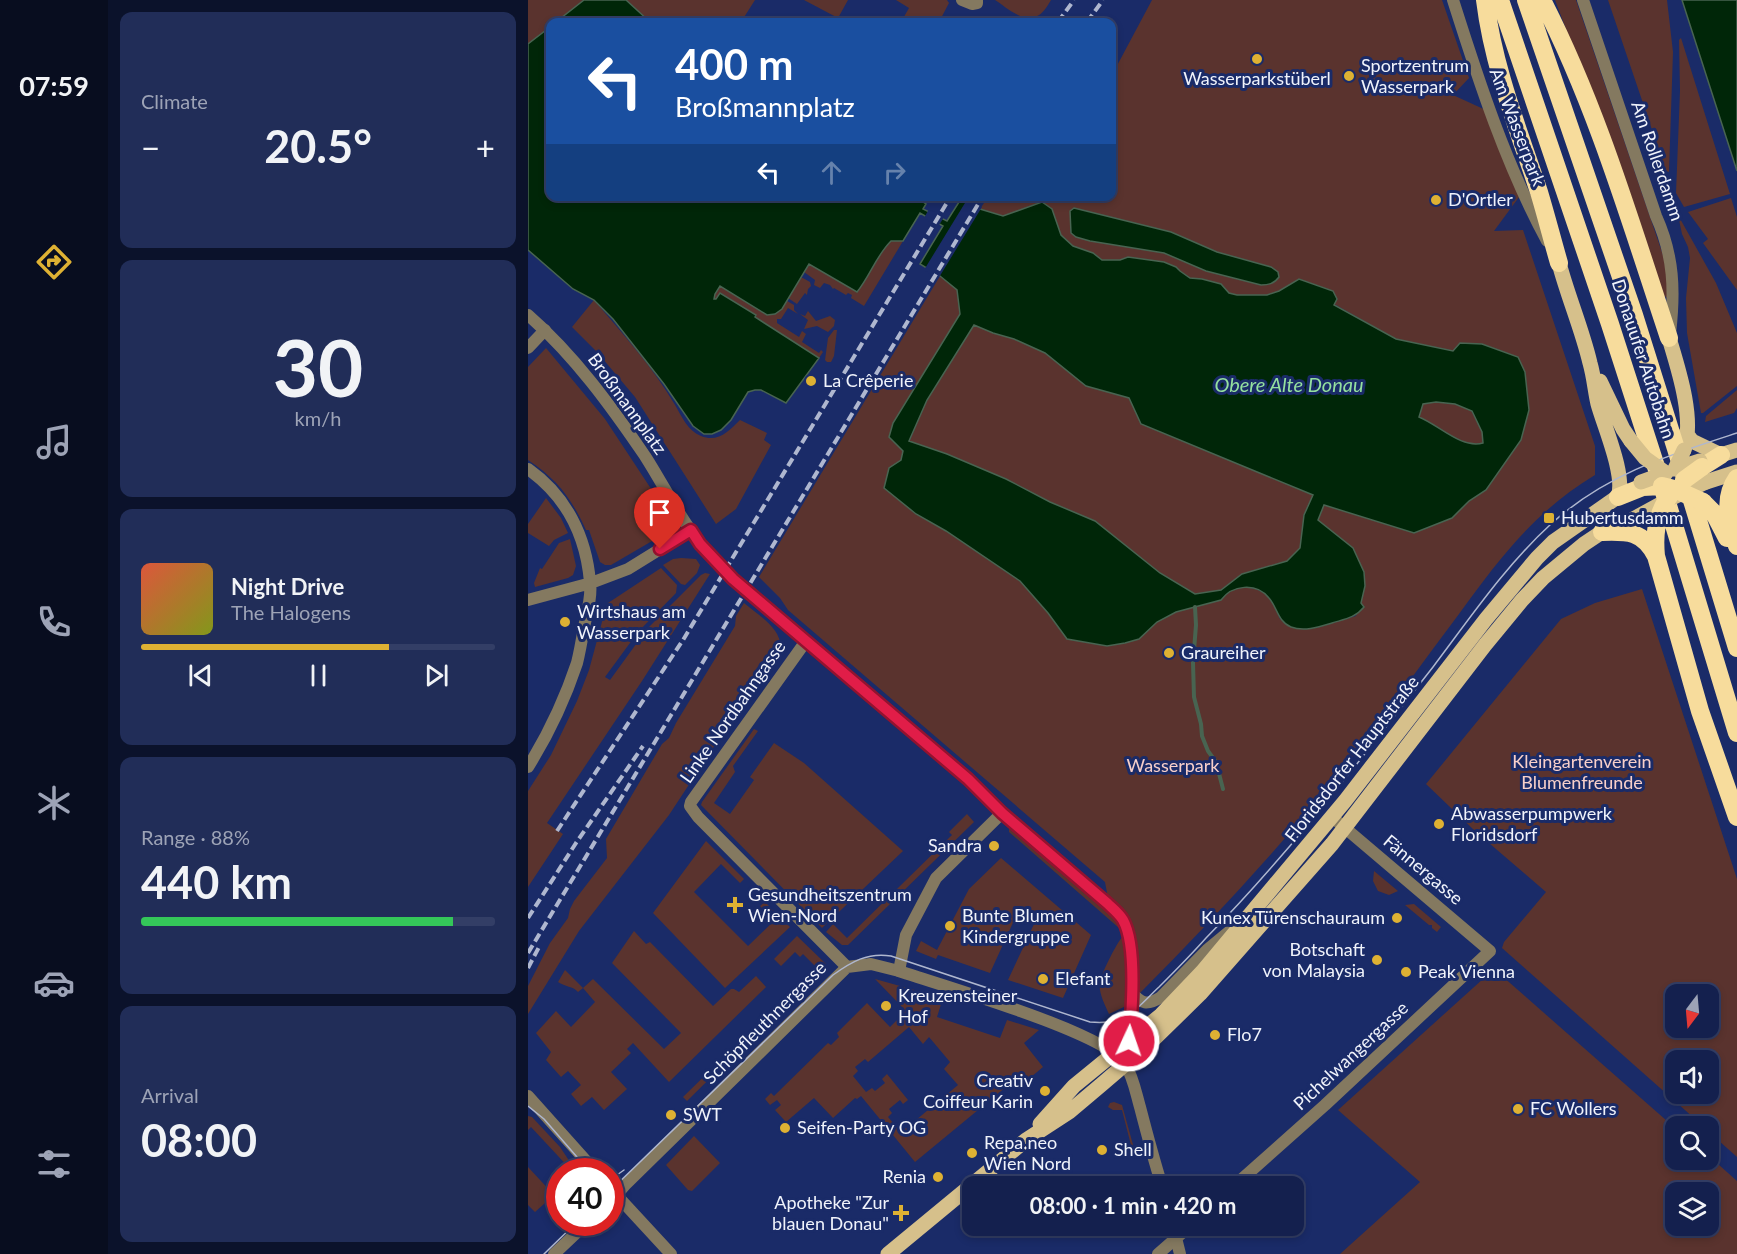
<!DOCTYPE html>
<meta charset="utf-8">
<style>
:root{--surface:#14204e;--page:#212d58;--text:#f1f3f6;--muted:#9da3b6;--line:#333e66;--accent:#deb133}
body{margin:0;font-family:Lato,sans-serif;background:var(--page);color:var(--text);height:100vh;display:flex;flex-direction:column;font-size:22px;white-space:nowrap}
*{box-sizing:border-box;margin:0}
p{font-size:20px;color:var(--muted)}
.icon{flex:none;width:33px;height:33px;fill:none;stroke:currentColor;stroke-width:2;stroke-linecap:round;stroke-linejoin:round}
.map{position:relative;flex:1;overflow:hidden}
.drawer{display:flex;flex-direction:column;gap:12px;padding:12px;background:#0b122b;width:420px}
.drawer>*{flex:none}
.guide{position:absolute;left:18px;top:18px;width:570px;height:183px;border-radius:12px;box-shadow:0 3px 9px #0003,0 0 0 2px var(--line);background:#1a4fa0;color:#fff;overflow:hidden}
.needle{width:39px;rotate:196deg}
.tools{position:absolute;left:1137px;top:984px;display:grid;gap:12px}
.tools a{display:grid;place-items:center;width:54px;height:54px;border-radius:12px;background:var(--surface);box-shadow:0 3px 9px #0003,0 0 0 2px var(--line);font-size:30px}
.speed{position:absolute;left:18px;top:1158px;display:flex;gap:12px;font-size:30px;font-weight:700;text-align:center}
.speed>*{display:grid;place-content:center;width:78px;height:78px;border-radius:50%;background:var(--surface);box-shadow:0 3px 9px #0003,0 0 0 2px var(--line);line-height:1}
.speed .limit{border:9px solid #d22;background:#fff;color:#111}
.pin{position:absolute;display:grid;place-items:center;width:51px;height:51px;color:#fff;margin:-62px -26px;border-radius:50% 50% 50% 0;rotate:-45deg;box-shadow:0 0 6px #0007}
.pin .icon{rotate:45deg}
.me{position:absolute;width:66px;margin:-33px;rotate:3deg;stroke-linejoin:round;filter:drop-shadow(0 0 4px #0008)}
.turn{display:flex;align-items:center;gap:21px;height:126px;padding:0 30px;font-size:27px}
.turn .icon{width:78px;height:78px;stroke-width:2.5}
.turn b{display:block;font-size:42px;line-height:51px}
.lanes{display:flex;align-items:center;height:57px;padding:0 30px;background:#0003;justify-content:center;gap:30px;direction:ltr}
.lanes .off{opacity:.35}
.big{font-size:45px;font-weight:700;line-height:1.1}
.drawer .widget{flex:1;display:flex;flex-direction:column;justify-content:center;gap:9px;min-width:0;padding:0 21px;border-radius:12px;background:var(--page)}
.drawer .dial{align-items:center;gap:0}
.dial b{font-size:78px;line-height:1}
.song{display:flex;align-items:center;gap:18px}
.cover{width:72px;height:72px;border-radius:9px;background:linear-gradient(135deg,hsl(10 70% 55%),hsl(70 70% 35%))}
.played{height:6px;border-radius:3px;background:linear-gradient(90deg,var(--accent) 70%,var(--line) 70%)}
.keys{display:flex;justify-content:space-around;direction:ltr}
.heat{display:flex;justify-content:space-between;align-items:center;font-size:33px;direction:ltr}
.charge{height:9px;border-radius:4px;background:linear-gradient(90deg,#34c759 88%,var(--line) 0)}
.trip{position:absolute;left:434px;top:1176px;width:342px;height:60px;border-radius:12px;background:var(--surface);box-shadow:0 3px 9px #0003,0 0 0 2px var(--line);font-weight:700;line-height:60px;text-align:center}
main{display:flex;flex:1;min-height:0}
.dock{display:flex;flex-direction:column;width:108px;justify-content:space-around;align-items:center;background:#080d1f;color:var(--muted)}
.dock .icon{width:42px;height:42px}
.dock .on{color:var(--accent)}
.dock b{font-size:27px;color:var(--text)}
.map>svg:first-child{display:block}
.green{fill:#5a332e;fill-rule:evenodd}
.water{fill:#002608;stroke:#486451;stroke-width:1.5;fill-rule:evenodd}
.pier{fill:#1a2b68}
.lines{fill:none;stroke-linecap:round;stroke-linejoin:round}
.stream{stroke:#486451;stroke-width:4}
.minor{stroke:#847960;stroke-width:12}
.tertiary{stroke:#847960;stroke-width:12}
.primary{stroke:#d6c08b;stroke-width:15}
.motorway{stroke:#f7dc9c;stroke-width:18}
.tram{stroke:#afb7cf;stroke-width:1.5}
.rail{stroke:#afb7cf;stroke-width:4;stroke-dasharray:9 4.5;stroke-linecap:butt}
.primary-bridge{stroke:#d6c08b;stroke-width:15}
.motorway-bridge{stroke:#f7dc9c;stroke-width:18}
.route-casing{stroke:#92132f;stroke-width:15}
.route{stroke:#e11d48;stroke-width:10}
.poi-dot{fill:#deb133;stroke:#1a2b68;stroke-width:2}
.labels{text-anchor:middle;stroke-width:6;stroke-linejoin:round;paint-order:stroke}
.poi-label{font-size:18px;fill:#f0f3fb;stroke:#1a2b68;text-anchor:start}
.street-label{font-size:18px;fill:#f0f3fb;stroke:#1a2b68}
.park-label{font-size:18px;fill:#f8d0ca;stroke:#1a2b68}
.water-label{font-size:20px;font-style:italic;fill:#95e09f;stroke:#1a2b68}
</style>
<main>
<nav class="dock">
<b>07:59</b>
<svg class="icon on" aria-label="directions" viewBox="0 0 24 24"><path d="M12 3l9 9-9 9-9-9zM9 14v-3h6M13 9l2 2-2 2"/></svg>
<svg class="icon" aria-label="music" viewBox="0 0 24 24"><path d="M9 18V5l10-2v13"/><circle cx="6" cy="18" r="3"/><circle cx="16" cy="16" r="3"/></svg>
<svg class="icon" aria-label="phone" viewBox="0 0 24 24"><path d="M5 4h4l2 5-3 2q2 4 5 5l2-3 5 2v4C11 20 4 13 5 4z"/></svg>
<svg class="icon" aria-label="climate" viewBox="0 0 24 24"><path d="M12 3v18M4 7l16 10M4 17L20 7"/></svg>
<svg class="icon" aria-label="car" viewBox="0 0 24 24"><path d="M5 17H2v-5l4-1 3-4h7l3 4 3 1v5h-3M9 17h6M6 11h13"/><circle cx="7" cy="17" r="2"/><circle cx="17" cy="17" r="2"/></svg>
<svg class="icon" aria-label="filters" viewBox="0 0 24 24"><path d="M4 7h16M4 17h16"/><circle cx="9" cy="7" r="2"/><circle cx="15" cy="17" r="2"/></svg>
</nav>
<section class="drawer">
<div class="widget"><p>Climate</p>
<div class="heat"><a>−</a><b class="big">20.5°</b><a>+</a></div>
</div>
<div class="widget dial"><b>30</b><p>km/h</p></div>
<div class="widget">
<div class="song"><i class="cover"></i><div><b>Night Drive</b><p>The Halogens</p></div></div>
<div class="played"></div>
<div class="keys"><svg class="icon" aria-label="previous" viewBox="0 0 24 24"><path d="M18 5L8 12l10 7zM5 5v14"/></svg><svg class="icon" aria-label="pause" viewBox="0 0 24 24"><path d="M8 5v14M16 5v14"/></svg><svg class="icon" aria-label="next" viewBox="0 0 24 24"><path d="M6 5l10 7-10 7zM19 5v14"/></svg></div>
</div>
<div class="widget"><p>Range · 88%</p><b class="big">440 km</b><div class="charge"></div></div>
<div class="widget"><p>Arrival</p><b class="big">08:00</b></div>
</section>
<div class="map">
<svg width="1209" height="1254" viewBox="0 0 1209 1254">
<rect width="100%" height="100%" fill="#1a2b68"/>
<path class="green" d="M0 0H56L28 22H22V27L0 44Z
M98 0H227L213 22H122Z
M276 0H320L310 18Z
M368 0H419L421 3 411 22H373L381 8Z
M467 0H523C520 5 516 12 511 15 497 25 478 7 467 0Z
M624 0H914L941 78 925 95 962 112 994 193 966 231 995 230 1067 446V475C1007 511 971 559 931 614 896 660 863 707 828 753 761 837 688 917 612 993L608 987V941L600 920 580 898 577 882 260 610 252 598 231 577 412 276 429 290 432 314 365 423 362 437 375 451 373 460 357 488 388 514 418 531 492 581 520 613 539 639 579 646 611 639 629 622 648 612 697 594 707 588 716 587 728 589 738 594 743 599 752 619 775 629 791 627 828 616 837 586 825 548 789 520 796 504 886 533 924 518 941 501 958 490 993 440 926 351 868 339 806 304 771 279 751 291 739 295H709L701 293 693 284 674 279 662 278 652 271 648 267 600 257 592 260H574L565 253 545 246 533 235 524 209 510 203 475 216 452 209 460 197 584 196V75ZM547 208 643 232 689 252 743 267 733 285 636 253 562 241 548 237 543 233 542 227Z
M1027 0H1048L1137 261 1140 289 1139 298 1133 293 1085 153Z
M1080 0H1139L1145 52 1141 172 1138 171Z
M1153 38 1202 194 1156 207 1148 193 1152 91 1151 40Z
M1203 198 1209 217V290L1175 243 1180 239 1160 212Z
M1150 215 1188 283 1209 333V386L1175 413H1173L1159 333 1158 298 1162 258 1160 247 1154 234Z
M363 241H375L336 306 323 298 324 295 320 293 318 295 306 288 305 289 302 285 296 283 292 288 286 285 287 280 276 272 281 264 335 284 354 250Z
M273 277 282 282 283 286 280 289 279 295 277 293 269 304 260 298Z
M192 286 239 315 254 309 259 301 266 305V310L270 314 260 308 253 319H249V323L271 337 274 331 278 334 274 342 291 353 293 350 295 352 291 358 285 354 226 317 227 315 193 293 188 300 186 299 187 294Z
M66 300C94 333 125 367 147 405 154 417 160 431 173 436 190 443 201 431 212 420L239 433 236 440 243 445 208 509 188 524 107 397 69 352 44 327Z
M280 311 288 321 302 316 307 320 306 326 300 332 289 326 276 329 280 320 272 314 277 316Z
M446 325 465 333 486 339 517 353 558 386 601 398 613 424 785 495 776 515 772 548 759 561 714 574 693 590 667 594 632 573 522 502 478 479 381 442 399 400Z
M306 330H309L306 356 303 362H299L297 360 300 338Z
M18 348 77 419 145 522V526L143 530 83 565H77L72 562 61 530H58C44 499 29 479 0 460V367Z
M1209 390V408L1206 413 1177 422 1178 416Z
M908 402 927 404 943 410 954 432 955 443C933 449 911 425 891 417L895 404Z
M18 498 33 518 40 533 26 540 21 546 0 533V524Z
M42 539 48 566 45 575 40 578 7 587 6 583 12 568 14 569 31 543Z
M153 558 168 559 172 565 169 573 157 585 153 584 135 565 145 559Z
M133 568 149 585 148 593 110 632 77 677 82 680 119 629 173 575 177 573 182 574 114 681 19 823 35 834 0 887V791L23 755 49 701 61 670 78 607 80 603Z
M1114 589 1209 879V1157L1181 1132 1180 1126H1175L974 948 976 942 1018 892 947 831 898 784 1033 619 1067 603ZM1148 994H1180V1028H1148ZM1148 1060H1180V1094H1148Z
M216 603C231 616 257 630 252 653L212 707 141 815 51 931 0 1014V986L22 943 40 918 42 909 46 901 79 858 78 839 134 744 141 738 148 723 207 626 208 616Z
M226 729 230 731 205 766 207 772 186 803 202 814 226 780 222 777 246 743 276 763 375 851 294 928 173 805 174 802Z
M439 814 446 822 320 945H314L298 932 305 924 319 938 424 835 421 832Z
M481 827 572 906 574 904 584 914 592 927 591 928 481 832Z
M178 841 216 879 212 883 193 864 166 892 220 946 246 921 232 906 237 902 262 927 197 988 125 913Z
M473 858 563 935 535 998 480 980 506 924 488 916 462 973 410 955 408 959 388 951 393 941 409 950 441 889Z
M846 871 870 891 861 895 850 891 845 881Z
M886 904 913 927 909 932 904 928V925H901L877 905Z
M106 931 118 944 122 942 185 1006 203 989H206L211 992 228 976 238 987 141 1082 105 1043 99 1049 103 1053 83 1072 99 1089 76 1110 64 1097 53 1106 43 1094 53 1085 40 1071 33 1077 18 1060 23 1052 8 1033 28 1011 43 1027 67 1002 55 988 50 992C45 986 37 987 30 982L37 970 55 988 65 979 136 1049 153 1033 84 963Z
M596 935 598 949V1006L581 1014C577 1005 570 992 572 982 573 974 590 940 596 935Z
M269 936 298 964 159 1101 155 1097 288 967 275 954 272 957 267 952 253 966 246 959Z
M966 969 1147 1128 1148 1160H1180L1181 1156 1209 1181V1254H812L892 1182 810 1110ZM1148 1192H1180V1226H1148Z
M347 979 415 998 409 1017 472 1038 479 1020 511 1030 496 1043 515 1067 490 1088 484 1082 387 1162 333 1096 329 1099 327 1098 305 1118 286 1098 258 1122 247 1110 253 1105 249 1100 242 1105 237 1099 243 1093 246 1096 300 1043 303 1045 311 1037 309 1033 339 1003 362 1027 378 1011ZM381 1027 395 1044 401 1037 422 1062 416 1069 430 1085 388 1120 391 1124 382 1132 378 1128 373 1132 360 1117 364 1113 361 1109 372 1100 375 1104 380 1100 359 1074 354 1079 357 1083 347 1091 344 1088 338 1092 325 1076 330 1071 327 1067 337 1059 340 1062Z
M586 1102 594 1105 607 1152 605 1153 594 1110H585L580 1107 582 1103Z
M0 1116 4 1117 32 1147 48 1171H44L3 1127 0 1130Z
M166 1136 192 1163 164 1191 160 1190 138 1165Z
M0 1167 26 1195 7 1212 0 1205Z"/>
<path class="water" d="M56 0H98L122 22H28Z
M1154 0H1209V171Z
M22 27V196L391 197V199L398 204 395 209 419 221 431 202 436 199 452 209 475 216 514 202 524 209 533 235 545 246 565 253 574 260H592L600 257 636 262 648 267 652 271 662 278 674 279 693 284 701 293 709 295H739L751 291 771 279 805 291 809 299 806 305 868 339 925 351 932 343 954 344 990 357 997 372 1001 410 993 440 958 490 941 501 924 518 886 533 796 505 790 520 825 548 836 572 837 586 833 603 836 607C827 618 817 619 804 623 791 627 776 632 763 627 750 622 749 607 741 598 728 582 704 585 693 600L648 612 629 622 611 639 597 643 579 646 539 639 520 613 492 581 418 531 388 514 356 488 361 468 373 460 375 451 361 437 365 423 432 314 429 290 412 276 392 264 415 226 392 213 375 241H363C348 256 342 276 329 292L281 264 254 309 247 314 239 315 192 286 187 294 186 299H188L192 293 228 315 227 317 291 358 258 403 233 390H227L220 392 203 420 193 430 184 434H176L165 426 136 384 85 319 66 300 45 289 0 250V44ZM446 325 465 333 486 339 517 353 558 386 601 398 613 424 785 495 776 515 772 548 759 561 714 574 693 590 667 594 632 573 567 521 522 502 478 479 419 454 381 441 399 400ZM908 402 927 404 944 411 954 432 955 443C933 449 911 425 891 417L895 404Z
M546 208 643 232 689 252 743 267 750 272 751 277C746 284 740 285 733 285L678 271 636 253 562 241 548 237 543 233 542 211Z"/>
<path class="pier" d="M440 198 454 207 410 279 396 270Z
M401 209 416 217 410 227 396 218Z"/>
<g class="lines">
<path class="stream" d="M667 607 668 625 665 663 666 697 673 724 674 736 680 751 688 762 695 789"/>
<path class="minor" d="M434 0 444 4 449 3V0
M0 348 17 330
M0 469C38 496 58 536 62 582 64 596 59 613 56 627 54 639 52 651 49 663 37 699 20 735 0 767
M0 600 63 583 100 569 163 530
M278 641 163 802 162 806 170 817 319 967
M0 1096 68 1172
M706 1186 797 1105 962 951 810 822
M82 1188 143 1254
M82 1202 97 1185 319 967 343 964 371 971
M26 1254 60 1222
M630 1254 662 1226"/>
<path class="tertiary" d="M925 0C951 82 978 165 1019 241
M1055 0 1128 216C1146 256 1147 291 1142 334
M0 315C46 355 83 406 117 456 135 484 150 515 171 542 181 555 194 567 205 579L440 779 474 813 579 903 594 918 599 930 603 948V1023L598 1064
M474 813 408 878 378 935 371 971C412 985 579 1033 597 1064 605 1076 608 1093 612 1107 619 1134 626 1160 634 1186
M603 992C614 1004 619 1006 633 997L679 950 702 931
M645 1226 652 1254"/>
<path class="primary" d="M1031 263C1040 297 1054 329 1062 363 1066 377 1067 391 1070 404 1076 426 1098 476 1090 497
M1141 338C1150 368 1167 419 1156 450
M1072 381 1095 429 1103 441
M1158 433 1164 441 1193 455
M1183 458 1209 450
M1178 482 1209 472
M512 1124 546 1086 633 1015 674 972 817 801 958 619 1009 558 1025 542 1098 491
M360 1254 498 1140 541 1112 573 1085 622 1043 672 994 804 844 957 645 994 600 1015 578 1056 544 1074 532 1098 523 1138 501"/>
<path class="motorway" d="M957 0C965 66 990 129 1011 192 1018 215 1024 239 1031 263
M972 0 1082 324 1132 479 1209 733
M998 0 1106 315 1155 471 1209 648
M1014 0C1069 107 1103 224 1141 338
M1174 467 1193 455
M1209 478C1193 501 1203 522 1209 546
M1090 497 1115 487 1134 486
M1138 501C1128 519 1126 535 1128 556L1172 711 1209 817
M1175 502 1186 513 1199 538
M1074 532C1100 531 1115 531 1128 556"/>
<path class="tram" d="M0 1106 16 1119 62 1172
M82 1177 89 1175 96 1170
M82 1191 305 975C323 962 340 952 363 956L562 1022C573 1023 586 1023 597 1017 610 1010 620 997 631 987 647 971 663 955 678 938 761 854 832 760 905 667 942 618 978 565 1023 524 1078 474 1141 455 1209 433
M16 1254 49 1222"/>
<path class="rail" d="M530 22 546 0
M559 22 575 0
M29 831 155 640 423 196
M0 918 48 843 115 746
M0 953 455 196
M0 968 11 947"/>
<path class="primary-bridge" d="M1103 441 1117 458 1138 473
M1147 469 1172 461
M1147 469 1156 450
M1113 482 1138 473
M1146 497 1178 482"/>
<path class="motorway-bridge" d="M1156 480 1174 467
M1134 486 1146 489 1138 501
M1155 493 1175 502"/>
</g>
<g class="lines">
<g class="route-casing">
<path id="route" d="M132 549 163 530 172 544 205 579 440 779 474 813 579 903C584 908 591 913 595 920 609 945 604 1011 601 1041"/>
</g>
<use href="#route" class="route"/>
</g>
<g class="poi-dot">
<circle cx="729" cy="59" r="6"/>
<circle cx="821" cy="76" r="6"/>
<circle cx="908" cy="200" r="6"/>
<circle cx="283" cy="381" r="6"/>
<rect x="1015" y="512" width="12" height="12" rx="3"/>
<circle cx="37" cy="622" r="6"/>
<circle cx="641" cy="653" r="6"/>
<circle cx="911" cy="824" r="6"/>
<circle cx="466" cy="846" r="6"/>
<path d="M204 896h6v6h6v6h-6v6h-6v-6h-6v-6h6z"/>
<circle cx="869" cy="918" r="6"/>
<circle cx="422" cy="926" r="6"/>
<circle cx="849" cy="960" r="6"/>
<circle cx="878" cy="972" r="6"/>
<circle cx="515" cy="979" r="6"/>
<circle cx="358" cy="1006" r="6"/>
<circle cx="687" cy="1035" r="6"/>
<circle cx="517" cy="1091" r="6"/>
<circle cx="990" cy="1109" r="6"/>
<circle cx="143" cy="1115" r="6"/>
<circle cx="257" cy="1128" r="6"/>
<circle cx="574" cy="1150" r="6"/>
<circle cx="444" cy="1153" r="6"/>
<circle cx="410" cy="1177" r="6"/>
<path d="M370 1204h6v6h6v6h-6v6h-6v-6h-6v-6h6z"/>
</g>
<g class="labels">
<g class="poi-label">
<text x="833" y="72">Sportzentrum<tspan x="833" dy="21">Wasserpark</tspan></text>
<text x="729" y="85" text-anchor="middle">Wasserparkstüberl</text>
<text x="920" y="206">D'Ortler</text>
<text x="295" y="387">La Crêperie</text>
<text x="1033" y="524">Hubertusdamm</text>
<text x="49" y="618">Wirtshaus am<tspan x="49" dy="21">Wasserpark</tspan></text>
<text x="653" y="659">Graureiher</text>
<text x="923" y="820">Abwasserpumpwerk<tspan x="923" dy="21">Floridsdorf</tspan></text>
<text x="454" y="852" text-anchor="end">Sandra</text>
<text x="220" y="901">Gesundheitszentrum<tspan x="220" dy="21">Wien-Nord</tspan></text>
<text x="434" y="922">Bunte Blumen<tspan x="434" dy="21">Kindergruppe</tspan></text>
<text x="857" y="924" text-anchor="end">Kunex Türenschauraum</text>
<text x="837" y="956" text-anchor="end">Botschaft<tspan x="837" dy="21">von Malaysia</tspan></text>
<text x="890" y="978">Peak Vienna</text>
<text x="527" y="985">Elefant</text>
<text x="370" y="1002">Kreuzensteiner<tspan x="370" dy="21">Hof</tspan></text>
<text x="699" y="1041">Flo7</text>
<text x="505" y="1087" text-anchor="end">Creativ<tspan x="505" dy="21">Coiffeur Karin</tspan></text>
<text x="1002" y="1115">FC Wollers</text>
<text x="155" y="1121">SWT</text>
<text x="269" y="1134">Seifen-Party OG</text>
<text x="456" y="1149">Repa.neo<tspan x="456" dy="21">Wien Nord</tspan></text>
<text x="586" y="1156">Shell</text>
<text x="398" y="1183" text-anchor="end">Renia</text>
<text x="361" y="1209" text-anchor="end">Apotheke "Zur<tspan x="361" dy="21">blauen Donau"</tspan></text>
</g>
<g class="street-label">
<text transform="translate(989 127) rotate(69)" y="6">Am Wasserpark</text>
<text transform="translate(1129 161) rotate(71)" y="6">Am Rollerdamm</text>
<text transform="translate(1115 359) rotate(72)" y="6">Donauufer Autobahn</text>
<text transform="translate(99 404) rotate(54)" y="6">Broßmannplatz</text>
<text transform="translate(205 712) rotate(-55)" y="6">Linke Nordbahngasse</text>
<text transform="translate(824 759) rotate(-52)" y="6">Floridsdorfer Hauptstraße</text>
<text transform="translate(895 870) rotate(40)" y="6">Fännergasse</text>
<text transform="translate(237 1023) rotate(-45)" y="6">Schöpfleuthnergasse</text>
<text transform="translate(823 1056) rotate(-43)" y="6">Pichelwangergasse</text>
</g>
<g class="park-label">
<text x="1054" y="768">Kleingartenverein<tspan x="1054" dy="21">Blumenfreunde</tspan></text>
<text x="645" y="772">Wasserpark</text>
</g>
<g class="water-label">
<text x="761" y="392">Obere Alte Donau</text>
</g>
</g>
</svg>
<div class="tools">
<a><svg class="needle" viewBox="-14 -14 28 28"><path d="M0-13l5 13h-10z" fill="#e53935"/><path d="M0 13l5-13h-10z" fill="#9da3b6"/></svg></a>
<a><svg class="icon" aria-label="sound" viewBox="0 0 24 24"><path d="M4 9h4l5-4v14l-5-4H4zM17 9q2 3 0 6"/></svg></a>
<a><svg class="icon" aria-label="search" viewBox="0 0 24 24"><circle cx="10" cy="10" r="6"/><path d="M15 15l6 6"/></svg></a>
<a><svg class="icon" aria-label="layers" viewBox="0 0 24 24"><path d="M12 4l9 5-9 5-9-5zM3 14l9 5 9-5"/></svg></a>
</div>
<div class="speed"><div class="limit">40</div></div>
<div class="pin" style="left:132px;top:549px;background:#d93025"><svg class="icon" aria-label="arrive" viewBox="0 0 24 24"><path d="M6 21V4h12l-3 4 3 4H6"/></svg></div>
<svg class="me" style="left:601px;top:1041px" viewBox="-20 -20 40 40"><circle r="17" fill="#e11d48" stroke="#fff" stroke-width="3"/><path d="M0-11L8 9 0 5-8 9z" fill="#fff"/></svg>
<div class="trip">08:00 · 1 min · 420 m</div>
<div class="guide">
<div class="turn"><svg class="icon" aria-label="left" viewBox="0 0 24 24"><path d="M17 20v-9H6M10 6l-5 5 5 5"/></svg><div><b>400 m</b>Broßmannplatz</div></div>
<div class="lanes"><svg class="icon" aria-label="left" viewBox="0 0 24 24"><path d="M17 20v-9H6M10 6l-5 5 5 5"/></svg><svg class="icon off" aria-label="ahead" viewBox="0 0 24 24"><path d="M12 20V5M6 11l6-6 6 6"/></svg><svg class="icon off" aria-label="right" viewBox="0 0 24 24"><path d="M7 20v-9h11M14 6l5 5-5 5"/></svg></div>
</div>
</div>
</main>
